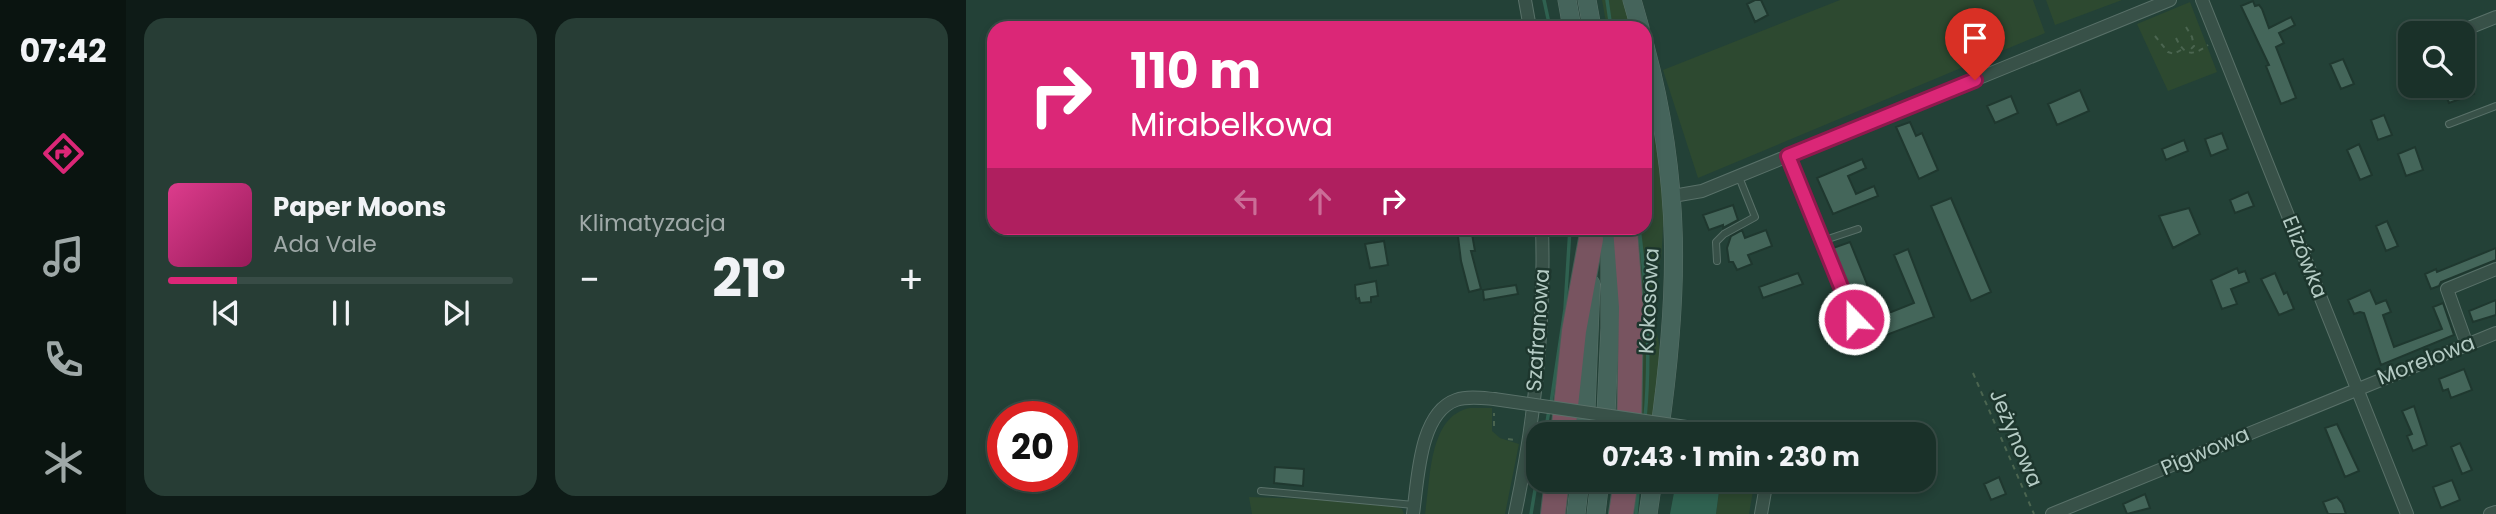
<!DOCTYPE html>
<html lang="pl">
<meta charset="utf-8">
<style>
:root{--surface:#1a3129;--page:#273d35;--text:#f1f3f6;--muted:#9fa9a8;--line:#384c46;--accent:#db2777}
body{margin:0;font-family:Poppins,sans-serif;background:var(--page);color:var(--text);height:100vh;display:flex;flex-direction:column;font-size:26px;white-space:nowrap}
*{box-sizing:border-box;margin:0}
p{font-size:23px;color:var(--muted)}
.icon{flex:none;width:38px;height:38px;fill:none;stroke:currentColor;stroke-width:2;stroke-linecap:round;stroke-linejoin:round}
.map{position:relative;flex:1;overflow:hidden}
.sheet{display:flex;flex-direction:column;gap:18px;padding:18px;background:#0e1b17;width:840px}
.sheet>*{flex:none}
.guide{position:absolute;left:21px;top:21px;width:665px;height:214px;border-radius:21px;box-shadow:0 4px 10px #0003,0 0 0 2px var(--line);background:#db2777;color:#fff;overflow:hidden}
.buttons{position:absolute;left:1432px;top:21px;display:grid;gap:14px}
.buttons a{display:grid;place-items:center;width:77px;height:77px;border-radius:14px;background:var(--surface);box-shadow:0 4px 10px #0003,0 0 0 2px var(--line);font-size:35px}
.speed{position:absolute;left:21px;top:401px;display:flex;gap:14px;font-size:35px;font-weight:700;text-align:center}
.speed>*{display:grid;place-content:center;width:91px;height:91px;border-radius:50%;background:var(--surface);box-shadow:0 4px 10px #0003,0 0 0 2px var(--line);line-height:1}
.speed .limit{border:10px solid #d22;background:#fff;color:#111}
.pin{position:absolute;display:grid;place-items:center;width:60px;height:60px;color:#fff;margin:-72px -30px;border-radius:50% 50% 50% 0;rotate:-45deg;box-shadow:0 0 7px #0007}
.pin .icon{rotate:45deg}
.me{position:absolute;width:77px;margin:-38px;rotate:338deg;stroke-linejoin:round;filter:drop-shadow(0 0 5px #0008)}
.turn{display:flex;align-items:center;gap:24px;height:147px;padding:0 28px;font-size:32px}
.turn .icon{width:91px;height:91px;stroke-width:2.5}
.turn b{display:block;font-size:49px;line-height:60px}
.lanes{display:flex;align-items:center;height:66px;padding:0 28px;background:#0003;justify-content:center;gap:35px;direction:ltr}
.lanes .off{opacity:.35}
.big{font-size:52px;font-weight:700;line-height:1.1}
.sheet .tile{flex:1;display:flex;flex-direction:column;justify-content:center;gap:10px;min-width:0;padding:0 24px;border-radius:21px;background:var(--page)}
.song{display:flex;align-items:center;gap:21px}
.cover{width:84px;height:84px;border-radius:10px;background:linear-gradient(135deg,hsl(330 70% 55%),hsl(330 70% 35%))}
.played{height:7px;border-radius:4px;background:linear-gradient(90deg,var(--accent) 20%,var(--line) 20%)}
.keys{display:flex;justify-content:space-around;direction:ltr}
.heat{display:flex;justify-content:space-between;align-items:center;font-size:38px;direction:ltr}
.sheet .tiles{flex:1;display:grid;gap:18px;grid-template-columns:repeat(2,1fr)}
.trip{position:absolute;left:560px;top:422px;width:410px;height:70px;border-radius:21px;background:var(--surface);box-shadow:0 4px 10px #0003,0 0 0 2px var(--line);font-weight:700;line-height:70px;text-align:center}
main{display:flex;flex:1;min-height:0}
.tabs{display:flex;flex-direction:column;width:126px;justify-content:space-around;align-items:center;background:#0a1410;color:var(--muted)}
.tabs .icon{width:49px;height:49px}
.tabs .active{color:var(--accent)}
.tabs b{font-size:32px;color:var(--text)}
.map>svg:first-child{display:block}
.green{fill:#2d4930}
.water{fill:#2f6150}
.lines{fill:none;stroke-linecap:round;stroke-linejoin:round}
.stream{stroke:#2f6150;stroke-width:3.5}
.building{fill:#44665a;stroke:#1f382f;stroke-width:2}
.lane-casing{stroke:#597169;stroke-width:8}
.street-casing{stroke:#597169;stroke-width:14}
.secondary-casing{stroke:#597169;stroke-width:19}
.highway-casing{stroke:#465e56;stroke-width:26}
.path{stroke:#4b6550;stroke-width:2;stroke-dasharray:5 5;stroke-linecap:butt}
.lane{stroke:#385148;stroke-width:6}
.street{stroke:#385148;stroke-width:12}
.secondary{stroke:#45645b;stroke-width:18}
.highway{stroke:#785460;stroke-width:24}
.street-bridge-casing{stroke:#597169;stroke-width:14;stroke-linecap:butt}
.street-bridge{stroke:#385148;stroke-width:12}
.route-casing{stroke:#8e194d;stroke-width:18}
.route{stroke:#db2777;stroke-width:12}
.labels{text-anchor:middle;stroke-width:5;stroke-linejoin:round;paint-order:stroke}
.street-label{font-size:21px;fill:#b4cbc4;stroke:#1d362d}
</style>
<main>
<nav class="tabs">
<b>07:42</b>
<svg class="icon active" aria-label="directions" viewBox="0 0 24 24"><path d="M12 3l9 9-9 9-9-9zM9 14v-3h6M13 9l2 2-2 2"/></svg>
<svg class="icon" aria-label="music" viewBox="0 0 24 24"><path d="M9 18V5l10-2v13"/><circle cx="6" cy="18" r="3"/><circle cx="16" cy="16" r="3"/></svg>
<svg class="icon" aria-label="phone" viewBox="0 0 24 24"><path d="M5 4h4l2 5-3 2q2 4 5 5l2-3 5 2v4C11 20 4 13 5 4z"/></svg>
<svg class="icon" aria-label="climate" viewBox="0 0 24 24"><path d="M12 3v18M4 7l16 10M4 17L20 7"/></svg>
</nav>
<section class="sheet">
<div class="tiles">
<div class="tile">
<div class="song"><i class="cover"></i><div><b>Paper Moons</b><p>Ada Vale</p></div></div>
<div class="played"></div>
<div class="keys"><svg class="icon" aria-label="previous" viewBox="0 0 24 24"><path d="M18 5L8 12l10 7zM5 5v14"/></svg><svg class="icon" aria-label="pause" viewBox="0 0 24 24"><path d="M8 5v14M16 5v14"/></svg><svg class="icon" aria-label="next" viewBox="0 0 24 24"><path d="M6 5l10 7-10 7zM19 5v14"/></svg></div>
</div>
<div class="tile"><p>Klimatyzacja</p>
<div class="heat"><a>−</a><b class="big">21°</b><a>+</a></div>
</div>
</div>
</section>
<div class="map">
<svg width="1530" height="514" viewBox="0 0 1530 514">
<rect width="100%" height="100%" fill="#234137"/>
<path class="green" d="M636 0H660L667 28H641Z
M874 0H1067L1079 33 732 178 697 70Z
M1080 0H1156L1089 25Z
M1224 2 1251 72 1202 91 1171 24Z
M679 73C693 134 701 196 695 259L692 263 689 330C700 347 689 412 686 434H672L667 228H679Z
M504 408H526V431L534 438 553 444 539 514H459C465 480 462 416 504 408Z
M746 480H789L783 514H750L753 491Z
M283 497 433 502 429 507 436 509 438 514H286Z"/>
<path class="water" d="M712 480H746L753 491 750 514H704L710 482Z"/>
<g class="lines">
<path class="stream" d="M578 0 584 28
M641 0 645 28
M673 228C681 291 685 354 679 418
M585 403 599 309 604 228
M579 434 583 410
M565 514 572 472
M670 514 673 480"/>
</g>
<path class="building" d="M789 0H795L802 15 789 22 781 4Z
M1287 1 1289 6 1293 5 1296 9 1303 28 1325 17 1329 25 1313 33 1318 43 1310 47 1330 98 1315 104 1300 66 1303 65 1275 6Z
M1377 59 1388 84 1375 89 1364 64Z
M1502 81 1508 94 1483 103 1478 91Z
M1114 90 1123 111 1091 125 1082 104Z
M1045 96 1052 113 1029 123 1021 106Z
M1418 115 1426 135 1412 140 1405 120Z
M944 122 950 136 956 133 972 170 953 179 930 127Z
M1256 133 1262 149 1245 156 1239 139Z
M1218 140 1222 151 1200 160 1196 149Z
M1393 144 1406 175 1394 180 1381 150Z
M1449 147 1457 170 1440 176 1432 154Z
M896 159 900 168 882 176 890 194 908 186 912 196 867 214 851 178Z
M1282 192 1288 206 1269 213 1264 200Z
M985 198 1025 292 1005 301 965 206Z
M767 205 772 220 757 228V225L743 230 737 215Z
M1223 208 1234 234 1207 248 1193 216Z
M1421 221 1432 246 1420 251 1410 226Z
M491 228H505L509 251H505L515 289 503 292 495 261Z
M776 230 779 238 800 230 806 246 782 255 786 264 771 270 767 262H763L761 248 765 236Z
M418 241 422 265 404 268 399 244Z
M884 242 907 299 890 306 867 248Z
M1530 248V260L1475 282 1473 286 1465 289 1459 274 1470 269 1471 272Z
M942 249 968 317 902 342 895 324 948 303 928 255Z
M1271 268 1273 273 1279 271 1283 282 1265 289 1271 304 1256 309 1245 280Z
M832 273 837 284 797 298 793 287Z
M1309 273 1318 294 1321 292 1328 309 1313 315 1295 279Z
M410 281 412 296 405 297V302L394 303 393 298 390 299 389 285Z
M550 285 552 294 518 300 517 290Z
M1404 290 1410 304 1420 300 1425 312 1417 315 1428 347 1476 329 1467 307 1477 303 1488 335 1415 365 1398 313 1394 312 1388 314 1382 300Z
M1530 300V315L1507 322 1503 311Z
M1498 369 1506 390 1485 398 1482 389 1477 391 1473 379Z
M1448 406 1461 445 1447 451 1441 436 1446 434 1436 411Z
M1371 424 1393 471 1379 477 1359 428Z
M1494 443 1506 470 1496 474 1485 447Z
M309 467 338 469 337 486 308 483Z
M1033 477 1040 494 1025 500 1018 484Z
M1486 480 1494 500 1475 508 1467 487Z
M1179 494 1184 508 1161 514 1157 504Z
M1371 497 1376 503 1380 514H1362L1357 502Z"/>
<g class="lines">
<g class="lane-casing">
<path id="lane" d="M1483 124 1530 106
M822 156 888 319
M856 241 892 229
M751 261 750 242 758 234 789 217 773 177
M295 491 448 505"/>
</g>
<g class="street-casing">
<path id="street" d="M559 0 564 28
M1236 0 1441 514
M1505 27 1530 17
M707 196 736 191 1204 0
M1501 345 1481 289 1530 269
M734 429 764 434
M447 514C452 480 453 413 490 400 502 396 516 398 528 399
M549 514C569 420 579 324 576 228
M795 514 801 480
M1086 514 1530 333
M1524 514 1530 512"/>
</g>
<g class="secondary-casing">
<path id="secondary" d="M601 0 606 28
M621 0 626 28
M666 0 674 28
M679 46C716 184 713 294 693 434
M619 434 625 284
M639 434 644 328V228
M610 514 614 480
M630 514 634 480
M682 514 687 480"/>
</g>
<g class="highway-casing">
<path id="highway" d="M659 228 665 307 663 434
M597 434 608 331 625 239
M587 514 591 480
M655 514 660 480"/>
</g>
<path class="path" d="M1220 27 1226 37 1228 46 1222 52
M1189 36 1202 52 1208 54 1215 50
M1210 38C1218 55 1226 57 1242 45
M1007 373 1068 514
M528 426V413
M542 439 548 440"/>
<use href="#lane" class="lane"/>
<use href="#street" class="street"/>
<use href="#secondary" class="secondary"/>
<use href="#highway" class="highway"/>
<g class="street-bridge-casing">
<path id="street-bridge" d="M528 399 734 429"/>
</g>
<use href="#street-bridge" class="street-bridge"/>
</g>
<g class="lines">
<g class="route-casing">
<path id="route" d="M888 319 822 156 1009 80"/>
</g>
<use href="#route" class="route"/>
</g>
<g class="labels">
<g class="street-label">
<text transform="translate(1339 257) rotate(68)" y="7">Elizówka</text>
<text transform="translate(683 301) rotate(-87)" y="7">Kokosowa</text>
<text transform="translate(572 330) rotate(-86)" y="7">Szafranowa</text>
<text transform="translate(1460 360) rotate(-21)" y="7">Morelowa</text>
<text transform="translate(1050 438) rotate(67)" y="7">Jeżynowa</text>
<text transform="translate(1239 451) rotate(-23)" y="7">Pigwowa</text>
</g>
</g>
</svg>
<div class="buttons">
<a><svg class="icon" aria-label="search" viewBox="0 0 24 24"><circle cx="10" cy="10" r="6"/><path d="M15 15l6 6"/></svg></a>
</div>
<div class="speed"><div class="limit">20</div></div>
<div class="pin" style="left:1009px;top:80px;background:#d93025"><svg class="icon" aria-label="arrive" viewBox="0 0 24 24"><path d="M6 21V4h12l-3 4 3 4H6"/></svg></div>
<svg class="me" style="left:888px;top:319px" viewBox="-20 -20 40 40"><circle r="17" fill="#db2777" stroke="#fff" stroke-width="3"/><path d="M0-11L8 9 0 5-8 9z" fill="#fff"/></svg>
<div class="trip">07:43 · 1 min · 230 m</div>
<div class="guide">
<div class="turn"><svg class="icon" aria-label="right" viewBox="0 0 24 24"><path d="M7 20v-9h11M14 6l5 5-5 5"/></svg><div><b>110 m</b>Mirabelkowa</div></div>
<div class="lanes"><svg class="icon off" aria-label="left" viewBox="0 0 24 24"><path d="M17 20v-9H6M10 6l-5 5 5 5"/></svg><svg class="icon off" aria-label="ahead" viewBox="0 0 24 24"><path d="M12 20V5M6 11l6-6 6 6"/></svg><svg class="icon" aria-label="right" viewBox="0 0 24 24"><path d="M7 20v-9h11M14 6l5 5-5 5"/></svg></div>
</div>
</div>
</main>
